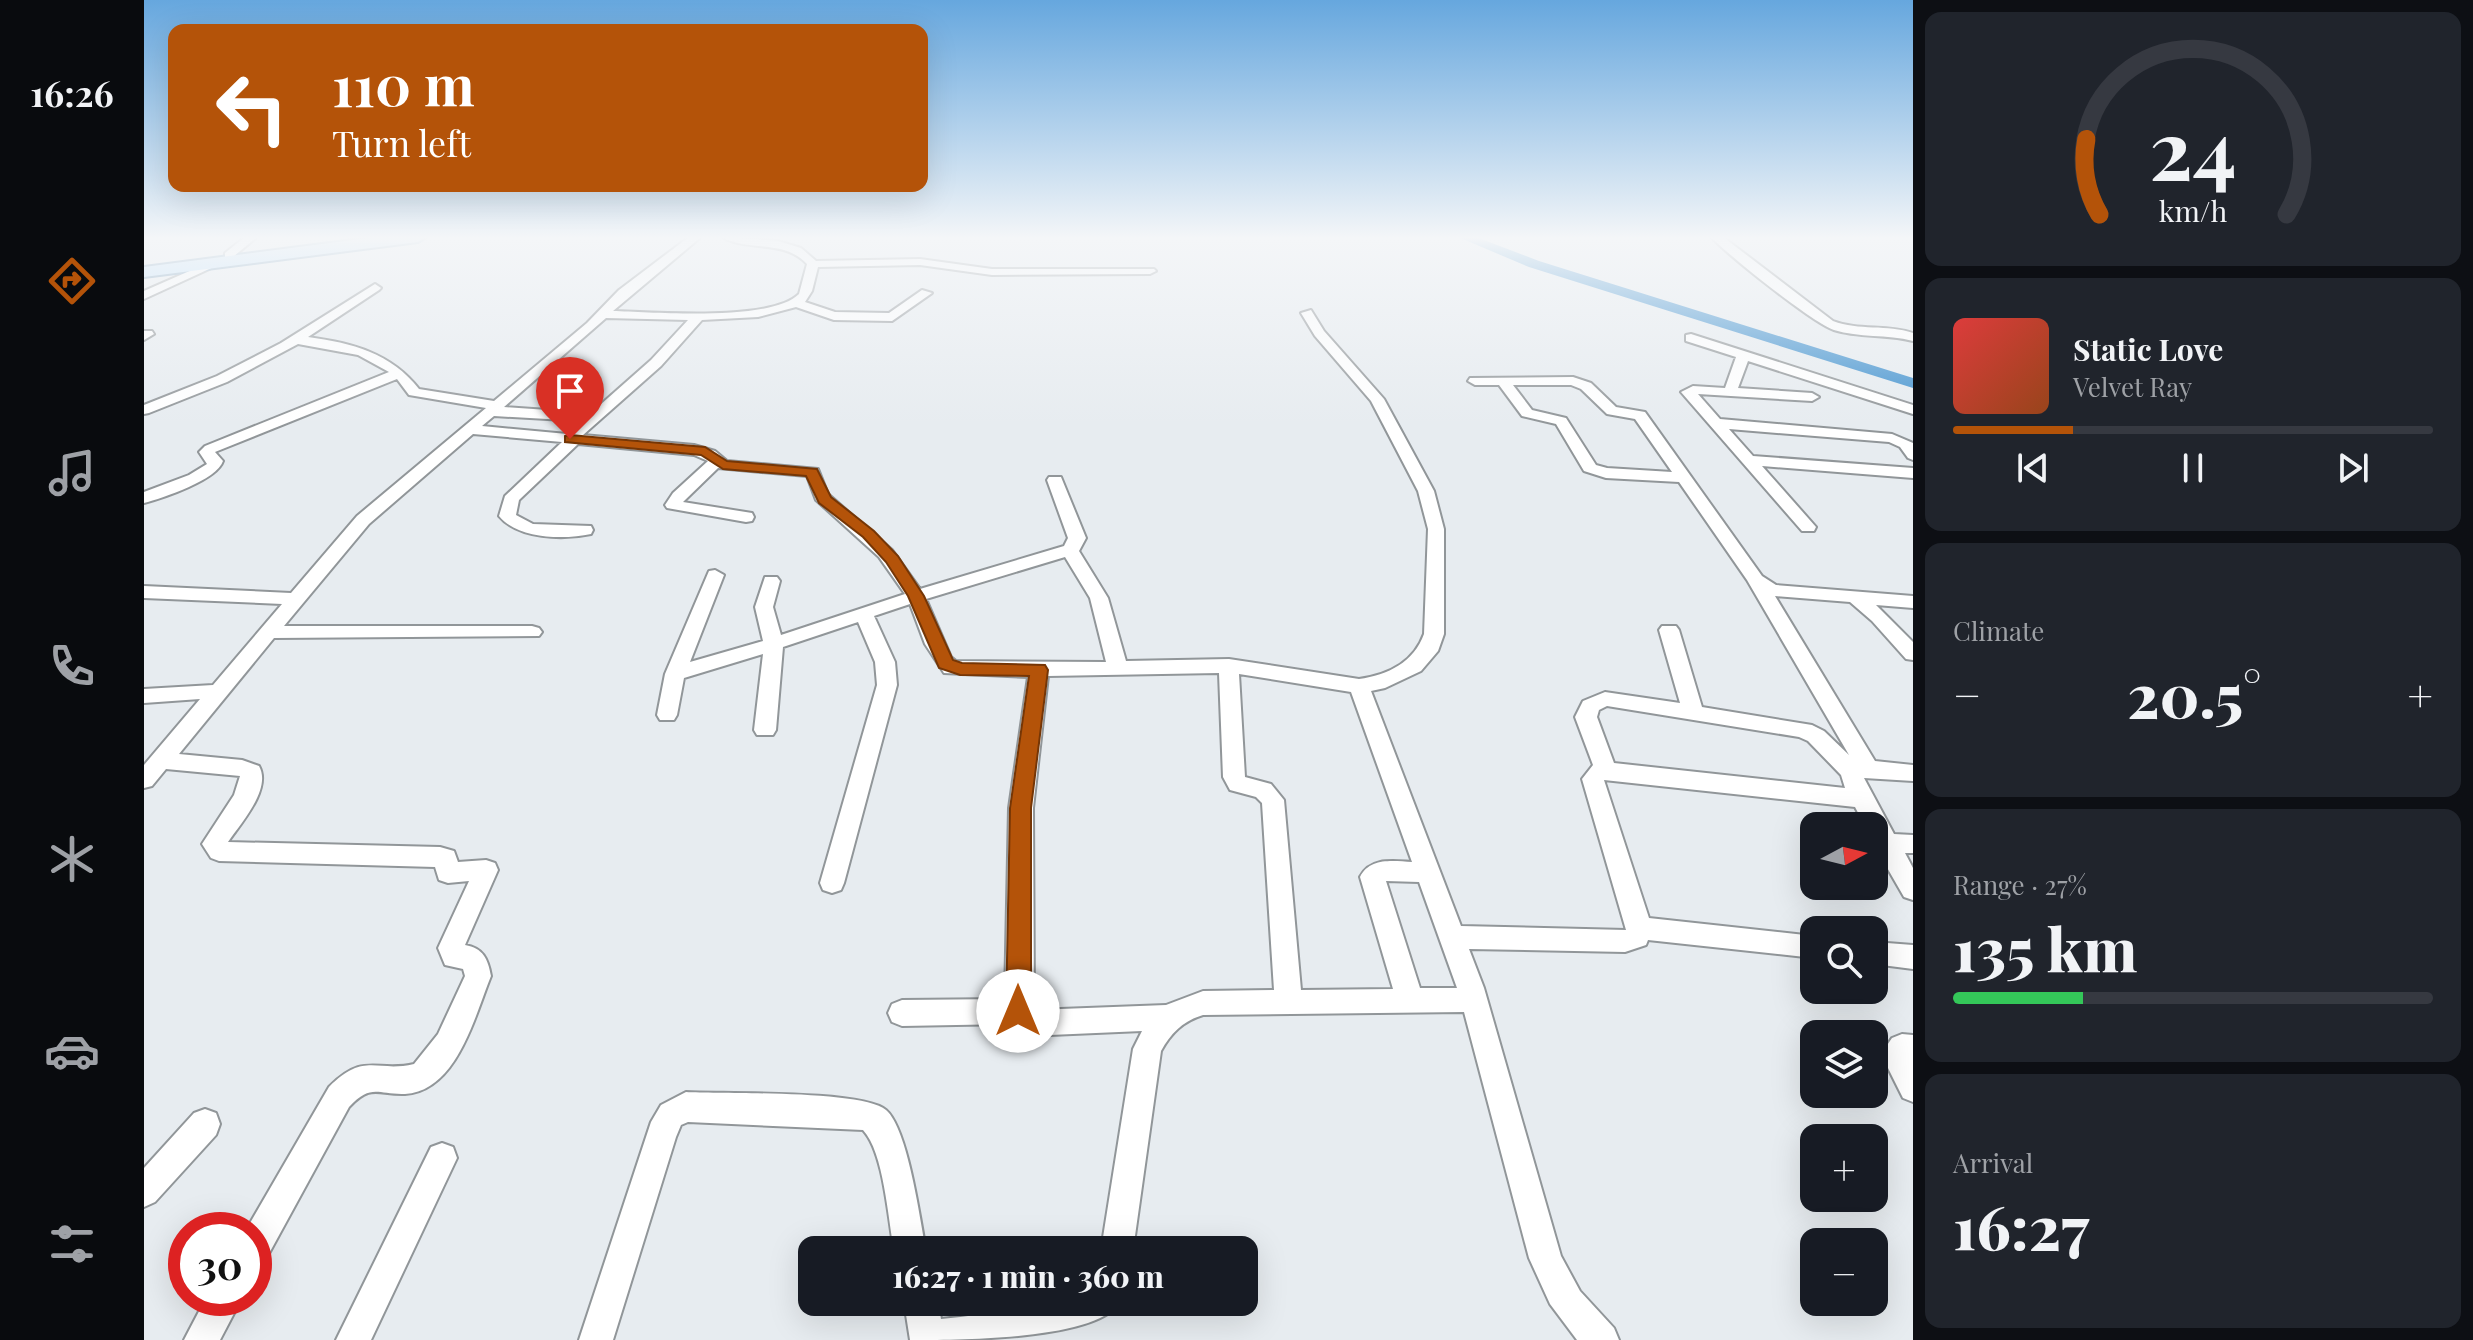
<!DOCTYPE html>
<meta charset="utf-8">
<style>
:root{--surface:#171b24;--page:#20242c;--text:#f1f3f6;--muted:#9ea1a6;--line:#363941;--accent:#b45309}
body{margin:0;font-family:"Playfair Display",serif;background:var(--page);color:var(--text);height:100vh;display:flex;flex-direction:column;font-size:30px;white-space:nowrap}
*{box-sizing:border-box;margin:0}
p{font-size:26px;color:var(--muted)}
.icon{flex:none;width:44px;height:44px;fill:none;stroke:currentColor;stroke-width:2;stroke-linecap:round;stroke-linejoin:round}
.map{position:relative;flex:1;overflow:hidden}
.details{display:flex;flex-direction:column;gap:12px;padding:12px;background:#0d0f14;width:560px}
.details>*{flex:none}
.hud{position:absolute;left:24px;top:24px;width:760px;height:168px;border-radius:16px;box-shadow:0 8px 32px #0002;background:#b45309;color:#fff;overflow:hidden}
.needle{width:52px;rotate:83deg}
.buttons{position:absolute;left:1656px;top:812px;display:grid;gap:16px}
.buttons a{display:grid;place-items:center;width:88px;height:88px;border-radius:16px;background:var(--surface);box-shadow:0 8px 32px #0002;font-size:40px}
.speed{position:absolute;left:24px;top:1212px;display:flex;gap:16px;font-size:40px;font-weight:700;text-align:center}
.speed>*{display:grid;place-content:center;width:104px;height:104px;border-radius:50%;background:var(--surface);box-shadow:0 8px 32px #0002;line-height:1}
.speed .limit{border:12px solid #d22;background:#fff;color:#111}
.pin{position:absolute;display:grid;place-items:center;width:68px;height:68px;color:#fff;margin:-82px -34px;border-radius:50% 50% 50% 0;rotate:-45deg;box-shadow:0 0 8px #0007}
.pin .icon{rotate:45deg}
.me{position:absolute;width:88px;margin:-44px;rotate:0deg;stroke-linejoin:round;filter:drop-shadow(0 0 6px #0008)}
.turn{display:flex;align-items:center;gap:28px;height:168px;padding:0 32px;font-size:36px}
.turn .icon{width:104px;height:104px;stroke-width:2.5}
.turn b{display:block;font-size:56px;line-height:68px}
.big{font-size:60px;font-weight:800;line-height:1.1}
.details .card{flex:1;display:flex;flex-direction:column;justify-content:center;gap:12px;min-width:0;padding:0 28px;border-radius:16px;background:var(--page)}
.details .dial{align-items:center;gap:0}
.dial svg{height:208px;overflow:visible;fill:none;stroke:var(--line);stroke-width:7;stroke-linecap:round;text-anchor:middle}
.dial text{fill:var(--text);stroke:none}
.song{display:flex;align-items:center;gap:24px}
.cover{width:96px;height:96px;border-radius:12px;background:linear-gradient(135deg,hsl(0 70% 55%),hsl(20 70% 35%))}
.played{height:8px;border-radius:4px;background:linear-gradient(90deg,var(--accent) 25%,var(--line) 25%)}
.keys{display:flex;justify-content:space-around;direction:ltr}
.heat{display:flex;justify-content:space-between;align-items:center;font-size:44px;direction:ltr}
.charge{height:12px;border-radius:6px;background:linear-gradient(90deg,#34c759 27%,var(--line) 0)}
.trip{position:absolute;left:654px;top:1236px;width:460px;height:80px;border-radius:16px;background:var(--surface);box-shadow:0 8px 32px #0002;font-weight:800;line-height:80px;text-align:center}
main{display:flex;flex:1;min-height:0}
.tabs{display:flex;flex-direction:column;width:144px;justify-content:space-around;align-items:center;background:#090b0e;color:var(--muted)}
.tabs .icon{width:56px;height:56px}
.tabs .on{color:var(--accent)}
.tabs b{font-size:36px;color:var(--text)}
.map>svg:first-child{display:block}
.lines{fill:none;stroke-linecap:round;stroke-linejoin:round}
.canal{fill:#4493cf;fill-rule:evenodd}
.street-casing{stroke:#919699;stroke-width:4}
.primary-casing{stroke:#5a88ac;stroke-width:4}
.street{fill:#fff;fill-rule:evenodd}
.primary{fill:#b3ddfe;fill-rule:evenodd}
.route{fill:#b45309;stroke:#753606;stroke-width:2}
</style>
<main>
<nav class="tabs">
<b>16:26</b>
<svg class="icon on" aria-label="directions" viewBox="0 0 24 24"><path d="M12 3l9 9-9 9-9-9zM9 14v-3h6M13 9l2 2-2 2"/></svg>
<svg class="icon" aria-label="music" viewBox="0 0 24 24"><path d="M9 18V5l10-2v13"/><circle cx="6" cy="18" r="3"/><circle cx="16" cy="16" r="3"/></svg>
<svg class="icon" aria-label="phone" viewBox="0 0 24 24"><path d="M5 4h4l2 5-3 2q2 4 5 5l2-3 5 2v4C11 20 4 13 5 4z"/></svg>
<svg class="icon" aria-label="climate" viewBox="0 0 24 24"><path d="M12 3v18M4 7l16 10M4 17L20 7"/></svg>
<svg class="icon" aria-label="car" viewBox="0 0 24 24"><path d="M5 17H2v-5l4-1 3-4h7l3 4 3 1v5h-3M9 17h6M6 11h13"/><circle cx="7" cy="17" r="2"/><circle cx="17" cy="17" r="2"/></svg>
<svg class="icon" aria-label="filters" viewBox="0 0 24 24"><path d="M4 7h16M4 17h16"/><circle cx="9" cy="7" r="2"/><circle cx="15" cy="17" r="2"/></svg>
</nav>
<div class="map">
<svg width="1769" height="1340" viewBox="0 0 1769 1340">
<rect width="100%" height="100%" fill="#e7ecf0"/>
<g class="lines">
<path class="canal" d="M1314 237H1332L1395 261 1769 378V388L1385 267Z"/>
<g class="street-casing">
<path id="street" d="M101 237H113L89 257H81V253Z
M545 237H557L469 311C509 312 627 322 655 294L663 264C640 239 604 252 578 237L634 241 657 248 672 261 776 259 848 269H1010L1012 271 1006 274 848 275 776 265 674 267 668 291 661 302 691 312 745 313 778 290 788 293 748 321 690 320 652 307 614 317 558 320 517 366 439 435 550 445 571 451 583 461 674 469 684 494 748 550 776 589 920 546 924 538 903 480 905 477H917L942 538 935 551 964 598 982 661 1085 659 1215 679C1244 675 1270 662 1280 634L1284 529 1274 491 1227 401 1171 336 1157 313 1167 310 1180 331 1240 399 1290 491 1300 529V634L1294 651 1277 671 1241 688 1227 691 1317 926 1482 930 1438 779 1449 765 1431 717 1439 701 1461 692 1536 703 1515 630 1518 626H1532L1535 630 1558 707 1668 725 1680 731 1705 755 1603 580 1535 482 1462 478 1440 471 1412 424 1378 416 1355 385H1331L1324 381 1326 378 1429 377 1447 383 1472 407 1501 412 1618 576 1632 585 1769 596V608L1732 605 1769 642V660L1762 659 1728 621 1706 602 1631 596 1731 761 1769 765V781L1720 778 1750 834 1769 835V853H1761L1769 868V900L1760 897 1730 845V826H1721L1711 807 1460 780 1505 918 1670 936V958L1504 940 1502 945 1481 952 1325 949 1340 988 1417 1256 1436 1291 1470 1328 1475 1340H1433L1406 1304 1385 1258 1320 1012 1059 1015C1039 1021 1027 1033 1017 1051L989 1250H957L989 1049 998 1031 883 1036 873 1032 867 1024 758 1026 748 1022 744 1013 748 1004 758 1000 861 999 865 808 884 677 800 673 781 644 766 604 730 616 751 662 753 685 700 883 697 890 688 893 679 890 676 883 733 685 731 662 714 622 639 647 632 730 629 735H613L610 730 619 654 540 678 533 715 530 720H516L513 715 521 674 565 571 571 570 580 575 546 662 619 641 611 607 621 577H633L636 581 629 607 637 635 761 594 735 557 672 500 663 476 574 468 539 502 608 513 610 517 608 521 602 522 523 508 521 505 529 493 564 461 550 455 434 444 375 500 372 515 389 524 447 526 449 530 447 534C419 540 374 539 355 516L361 496 418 442 329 434 225 524 140 626H388L395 628 398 632 395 636 130 638 35 754 98 760 115 766C128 789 97 823 84 842L296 847 310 851 314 862 342 860 351 863 354 870 321 945C339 948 344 959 347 976 331 1015 313 1091 261 1094 233 1095 228 1083 205 1107L122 1259 110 1263V1230H102L185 1087C221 1051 232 1073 270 1064L294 1034 321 976 319 969 301 965 294 948 325 881 304 883 295 880 291 867 75 861 67 858 58 844 90 795 96 776 22 769 8 786 0 788V765L56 699 0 703V689L69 685 138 604 0 598V586L147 593 213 516 342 408 265 395 253 379 71 452 79 461C73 480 19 498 0 503V492L45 475 63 464 55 452 61 446 245 372 214 355 154 344 83 382 5 413 0 414V405L73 376 137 343 231 284 237 288 235 290 164 337C208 343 247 353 275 389L350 401 443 323 475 290ZM462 318 544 320 507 360 447 413 360 407ZM1369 385H1427L1437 389 1463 414 1491 419 1528 472 1463 468 1452 465 1422 418 1388 410ZM350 416 438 421 423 434 338 426ZM921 557 946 598 962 662 812 661 807 657 782 599ZM1075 673 1079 777 1086 790 1112 797 1118 803 1130 990 1059 991 1022 1005 890 1010 889 808 904 676ZM1095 674 1207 692 1268 862C1249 861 1226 857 1216 877L1249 989 1157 990 1140 800 1127 784 1101 777ZM1463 706 1655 737 1664 741 1697 775 1701 788 1470 763 1453 717 1455 710ZM1242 881 1275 882 1313 988H1276Z
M1567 237H1579L1689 321C1715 331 1743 324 1769 333V341C1743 334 1715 338 1690 330 1670 324 1584 255 1567 237Z
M66 262 76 264 0 299V291Z
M0 331H8L10 334 0 340Z
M1547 334 1769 405V414L1604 361 1594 388 1668 393 1675 397 1668 401 1554 394 1576 419 1748 434 1769 443V460L1764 458 1756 447 1745 442 1585 429 1609 456 1769 468V478L1618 466 1672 527 1670 531H1658L1537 392 1549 386 1581 388 1592 357 1542 341V335Z
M1730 942 1769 945V969L1730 964Z
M1758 1034 1769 1035V1102L1759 1098 1737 1054 1748 1038Z
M542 1092C579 1094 719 1090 742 1110 764 1129 776 1220 782 1250H750C744 1219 740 1152 719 1130L544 1122 537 1125 532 1137 469 1340H435L507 1122 517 1105Z
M61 1109 72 1113 76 1124 72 1135 11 1202 0 1207V1168L50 1113Z
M298 1143 309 1147 313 1158 227 1340H192L287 1147Z
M62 1298H98L76 1340H40Z
M760 1302H794L797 1319C857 1313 916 1302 976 1302 954 1340 815 1340 766 1340Z"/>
</g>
<g class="primary-casing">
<path id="primary" d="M232 237H282L274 242 0 277V267Z"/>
</g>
<use href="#street" class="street"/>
<use href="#primary" class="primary"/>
</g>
<linearGradient id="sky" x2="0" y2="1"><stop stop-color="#66a7de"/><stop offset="0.56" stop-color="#f4f6f8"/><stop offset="1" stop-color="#f4f6f8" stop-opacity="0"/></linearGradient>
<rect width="1769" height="425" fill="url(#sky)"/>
<path class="route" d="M426 435 561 447 583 461 673 469 687 497 730 531 754 556 780 596 809 660 818 663 901 665 904 670 887 808V1011L883 1019 874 1022 865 1019 862 1011 866 808 885 676 816 675 795 668 764 596 742 562 719 537 675 503 662 476 579 469 557 455 421 442V436Z"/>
</svg>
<div class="buttons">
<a><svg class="needle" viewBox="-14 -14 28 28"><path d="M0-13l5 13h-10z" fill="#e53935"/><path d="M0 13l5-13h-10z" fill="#9ea1a6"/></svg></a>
<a><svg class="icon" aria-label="search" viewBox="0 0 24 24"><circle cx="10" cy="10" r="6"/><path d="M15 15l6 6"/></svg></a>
<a><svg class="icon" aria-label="layers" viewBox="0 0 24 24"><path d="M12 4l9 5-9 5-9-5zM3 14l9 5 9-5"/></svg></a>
<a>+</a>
<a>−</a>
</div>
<div class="speed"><div class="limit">30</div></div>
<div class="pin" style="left:426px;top:439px;background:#d93025"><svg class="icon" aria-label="arrive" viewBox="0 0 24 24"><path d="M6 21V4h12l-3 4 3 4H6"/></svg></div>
<svg class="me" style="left:874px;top:1011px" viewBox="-20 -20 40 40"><circle r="19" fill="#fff"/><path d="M0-13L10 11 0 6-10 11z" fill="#b45309"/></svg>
<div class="trip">16:27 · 1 min · 360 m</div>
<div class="hud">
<div class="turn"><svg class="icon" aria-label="left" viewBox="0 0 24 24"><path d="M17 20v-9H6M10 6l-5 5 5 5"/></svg><div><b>110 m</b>Turn left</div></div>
</div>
</div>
<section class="details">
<div class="card dial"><svg viewBox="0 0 100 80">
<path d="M14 69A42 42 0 1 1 86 69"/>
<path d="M14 69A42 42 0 0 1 9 40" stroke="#b45309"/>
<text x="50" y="56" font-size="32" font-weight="700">24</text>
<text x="50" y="72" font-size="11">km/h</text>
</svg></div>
<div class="card">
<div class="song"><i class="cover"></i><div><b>Static Love</b><p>Velvet Ray</p></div></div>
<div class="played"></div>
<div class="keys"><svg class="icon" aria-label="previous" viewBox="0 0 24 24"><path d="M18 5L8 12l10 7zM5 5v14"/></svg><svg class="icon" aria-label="pause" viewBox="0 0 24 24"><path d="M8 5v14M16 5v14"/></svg><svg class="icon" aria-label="next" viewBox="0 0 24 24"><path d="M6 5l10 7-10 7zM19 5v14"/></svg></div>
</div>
<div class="card"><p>Climate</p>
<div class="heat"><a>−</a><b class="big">20.5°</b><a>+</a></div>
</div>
<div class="card"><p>Range · 27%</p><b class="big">135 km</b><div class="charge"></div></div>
<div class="card"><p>Arrival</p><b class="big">16:27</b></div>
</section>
</main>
